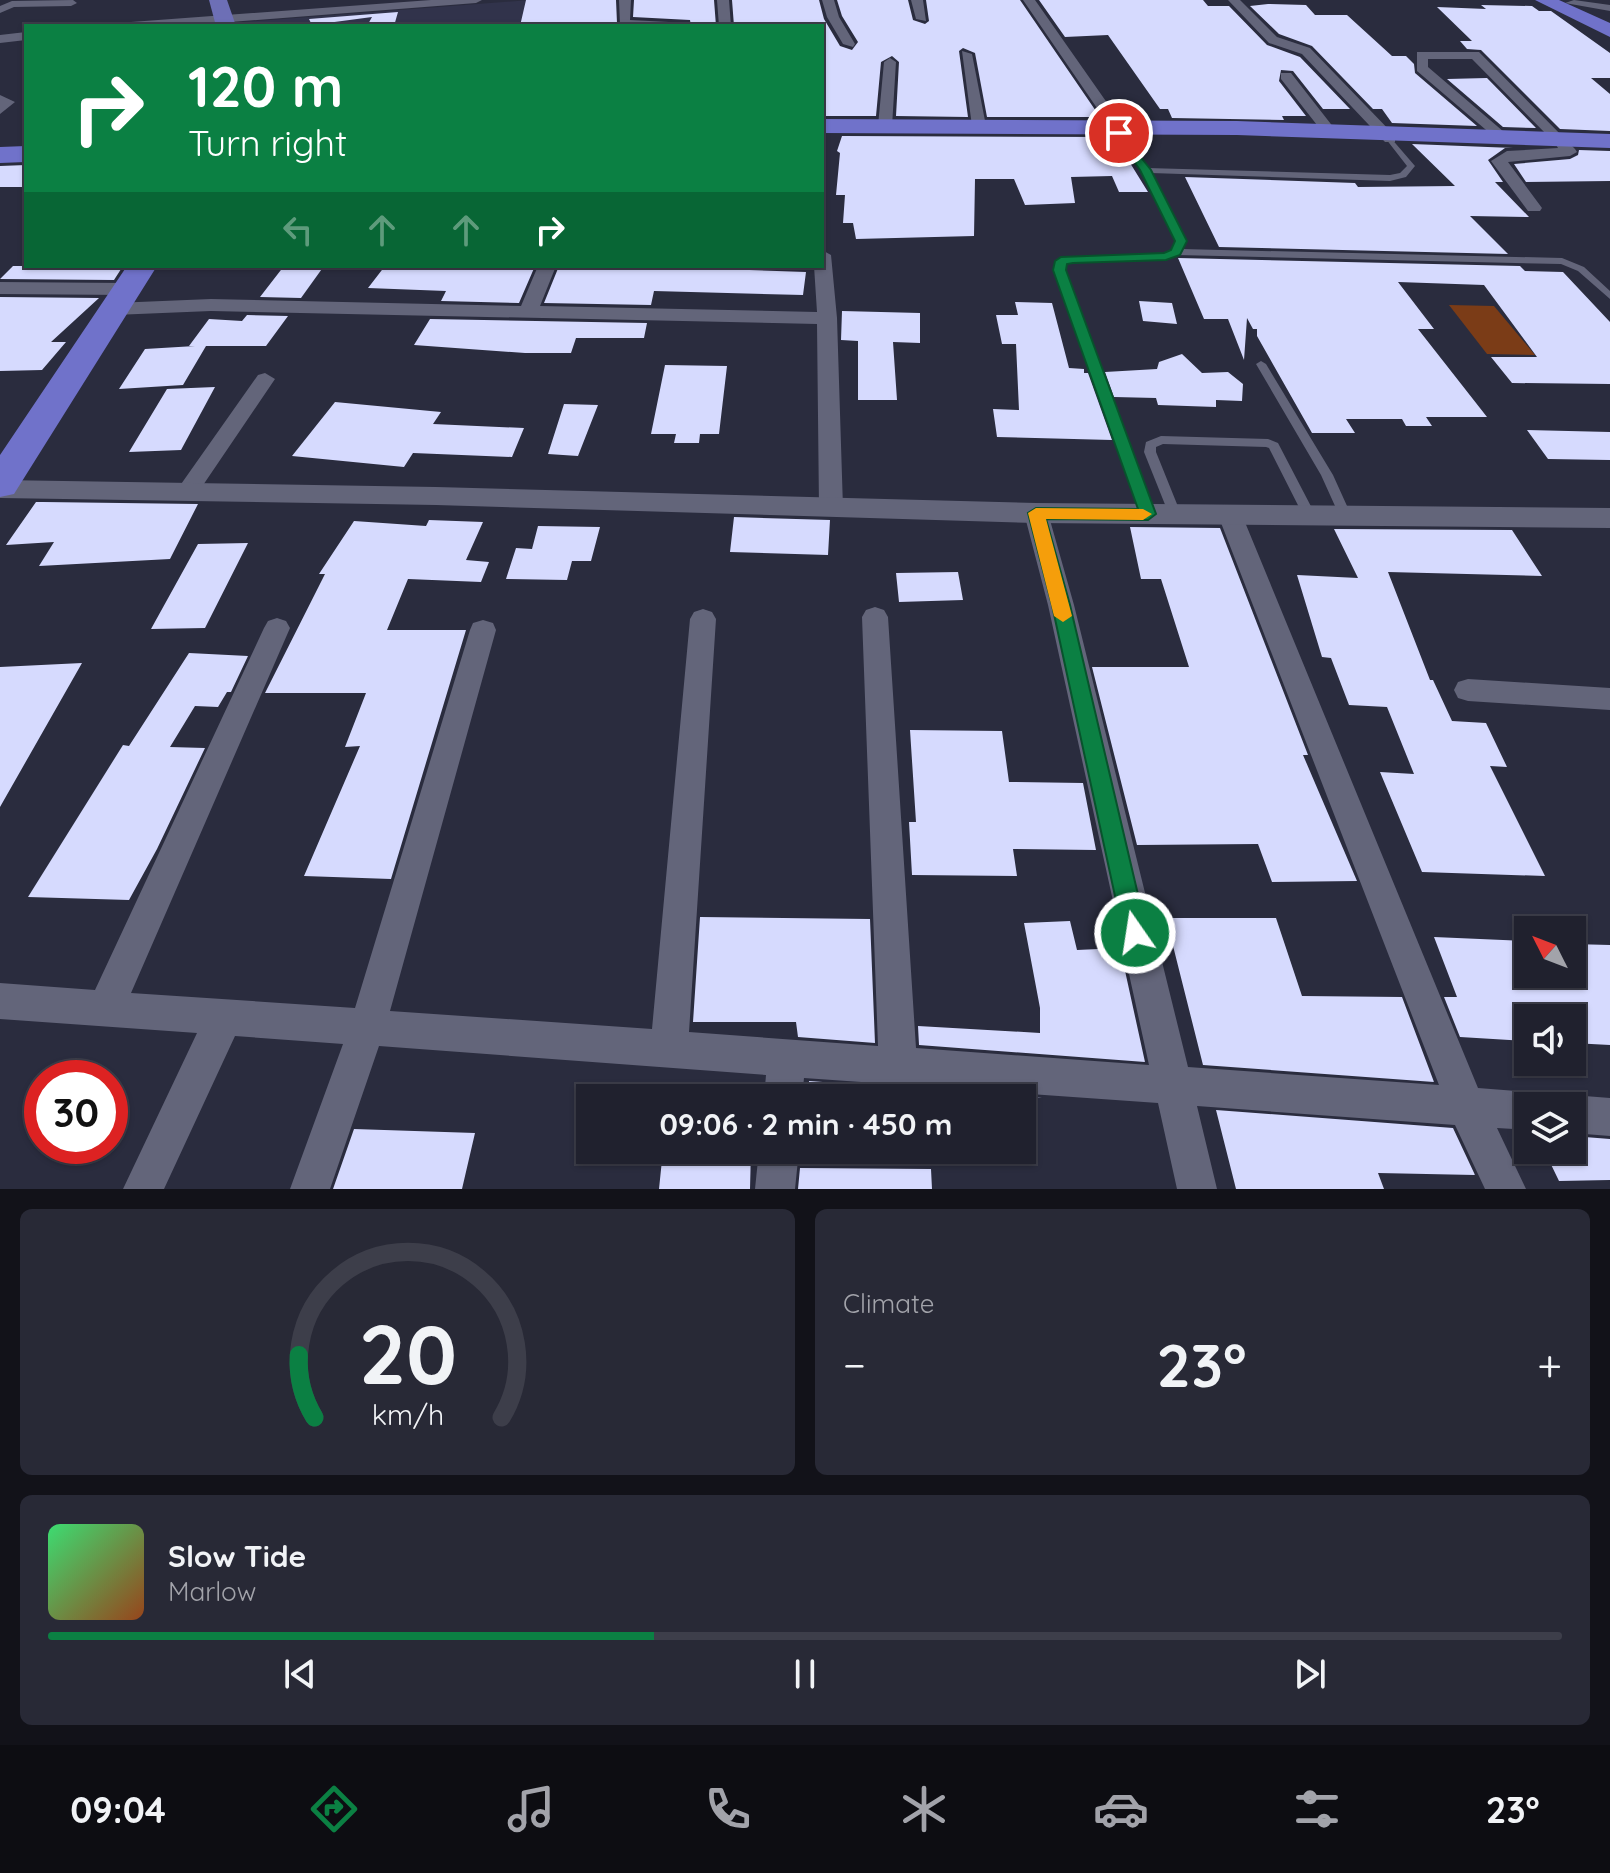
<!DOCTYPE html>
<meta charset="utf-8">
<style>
:root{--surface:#20212e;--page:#282936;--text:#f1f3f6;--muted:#a2a3aa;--line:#3d3e4a;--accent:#0b8043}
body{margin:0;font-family:Quicksand,sans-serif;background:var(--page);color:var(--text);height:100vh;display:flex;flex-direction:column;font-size:30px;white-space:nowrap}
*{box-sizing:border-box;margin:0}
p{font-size:26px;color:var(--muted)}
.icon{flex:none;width:44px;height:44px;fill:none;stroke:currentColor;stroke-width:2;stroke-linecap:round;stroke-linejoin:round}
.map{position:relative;height:1189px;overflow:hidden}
.details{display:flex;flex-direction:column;gap:20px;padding:20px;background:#121219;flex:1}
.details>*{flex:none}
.guide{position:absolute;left:24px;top:24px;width:800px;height:244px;border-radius:0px;box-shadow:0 2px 6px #0004,0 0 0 2px var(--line);background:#0b8043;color:#fff;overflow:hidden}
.needle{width:52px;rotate:312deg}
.controls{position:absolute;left:1514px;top:916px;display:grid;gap:16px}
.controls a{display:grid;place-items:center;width:72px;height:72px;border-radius:0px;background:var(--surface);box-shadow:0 2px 6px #0004,0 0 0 2px var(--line);font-size:40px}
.speed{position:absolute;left:24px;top:1060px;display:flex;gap:16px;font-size:40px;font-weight:700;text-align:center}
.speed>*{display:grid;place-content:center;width:104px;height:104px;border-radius:50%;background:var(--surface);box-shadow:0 2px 6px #0004,0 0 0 2px var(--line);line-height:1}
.speed .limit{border:12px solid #d22;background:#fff;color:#111}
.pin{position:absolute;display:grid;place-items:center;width:68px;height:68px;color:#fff;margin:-34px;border:4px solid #fff;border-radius:50%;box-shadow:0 2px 8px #0007}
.me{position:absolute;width:88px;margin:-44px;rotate:347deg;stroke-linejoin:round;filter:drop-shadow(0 0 6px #0008)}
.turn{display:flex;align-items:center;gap:28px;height:168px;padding:0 32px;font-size:36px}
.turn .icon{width:104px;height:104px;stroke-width:2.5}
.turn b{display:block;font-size:56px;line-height:68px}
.lanes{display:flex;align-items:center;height:76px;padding:0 32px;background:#0003;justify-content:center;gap:40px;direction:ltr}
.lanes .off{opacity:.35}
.big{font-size:60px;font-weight:700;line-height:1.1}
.details .tile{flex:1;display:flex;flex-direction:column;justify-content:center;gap:12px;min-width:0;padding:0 28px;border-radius:12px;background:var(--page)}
.details .dial{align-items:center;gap:0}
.dial svg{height:208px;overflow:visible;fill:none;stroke:var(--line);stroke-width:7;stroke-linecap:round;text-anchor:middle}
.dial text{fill:var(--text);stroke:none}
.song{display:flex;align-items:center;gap:24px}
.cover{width:96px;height:96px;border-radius:12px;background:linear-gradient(135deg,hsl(140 70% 55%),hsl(20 70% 35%))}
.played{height:8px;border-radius:4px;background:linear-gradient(90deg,var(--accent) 40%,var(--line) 40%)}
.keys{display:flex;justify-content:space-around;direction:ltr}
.heat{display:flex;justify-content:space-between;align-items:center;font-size:44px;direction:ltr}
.details .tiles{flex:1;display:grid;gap:20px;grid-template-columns:1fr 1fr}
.tile:last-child{grid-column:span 2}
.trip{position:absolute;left:576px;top:1084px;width:460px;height:80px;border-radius:0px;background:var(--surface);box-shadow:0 2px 6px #0004,0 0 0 2px var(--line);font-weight:700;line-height:80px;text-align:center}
.tab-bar{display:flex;height:128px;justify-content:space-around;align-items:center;background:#0d0d12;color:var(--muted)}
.tab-bar .icon{width:56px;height:56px}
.tab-bar .on{color:var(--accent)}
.tab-bar b{font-size:36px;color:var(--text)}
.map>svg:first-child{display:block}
.built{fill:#31334b}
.green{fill:#7b3c17}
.building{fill:#d6dafe}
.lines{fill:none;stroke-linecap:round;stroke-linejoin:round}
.service{fill:#63657a;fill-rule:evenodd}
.minor{fill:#63657a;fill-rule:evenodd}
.tertiary{fill:#63657a;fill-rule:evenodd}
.primary{fill:#6d6fb6;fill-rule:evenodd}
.trunk{fill:#7072ca;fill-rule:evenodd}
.route{fill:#0b8043;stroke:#07532c;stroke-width:2}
.slow{fill:#f59e0b}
</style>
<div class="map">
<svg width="1610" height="1189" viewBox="0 0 1610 1189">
<rect width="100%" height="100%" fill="#2a2c3e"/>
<path class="built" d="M530 0 572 26H230V23Z"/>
<path class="green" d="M1449 305 1494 306 1535 355 1487 354Z"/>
<path class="building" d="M526 0H616L617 23 609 26H520Z
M634 0H714L716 26H691L690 20 633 17Z
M732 0H819L824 19 840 46 852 50 858 42 842 16 837 0H908L913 20 925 24 929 21 926 0H1020L1100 117H987L975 53 963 48 959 51 968 117 896 116 899 62 892 56 881 62 876 116H822V26H734Z
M1039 0H1203L1208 6H1229L1267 45 1300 57 1350 109H1323L1293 71 1281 70 1279 81 1306 116H1282L1284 120 1172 118 1168 109H1160L1108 35 1065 37Z
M1268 4 1306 5 1315 15H1347L1392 56H1406L1414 64 1415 73 1477 126 1392 123 1382 109H1373L1312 46 1279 34 1250 6Z
M1481 5 1532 6 1539 11H1551L1610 53V78H1591L1610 94V131L1560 129 1481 50 1467 49 1460 41H1472L1437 7 1486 9Z
M398 12 394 26H367L372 17 312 25 309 19Z
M1487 78 1536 128 1503 127 1447 79Z
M842 136 1114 137 1148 192H1119L1112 176 1071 177 1075 203 1025 205 1014 179H975L974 236 856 239 853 223H843L845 195H836L840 153 837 151Z
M1412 144 1513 148H1505L1488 160 1503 182H1495L1529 217 1470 216 1508 254 1219 247 1185 177 1355 183 1358 187 1455 186Z
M1579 150 1610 151V181L1526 182 1514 164 1570 159 1578 155Z
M26 165V187H0V166Z
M1178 258 1520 266 1525 271 1563 272 1610 322V384L1512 383 1491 357H1537L1484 285 1398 282 1434 329H1418L1487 417H1426L1432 426H1406L1402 419H1346L1355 433H1312L1257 336V329H1253L1247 318 1244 360 1228 319H1204Z
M13 266H123L114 280 0 279Z
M284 266H324L301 298 260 297Z
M385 266H535L519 303 441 301 446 291 368 288Z
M559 266H721L720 269 806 272 803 295 654 291 651 305 544 303Z
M0 297 99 298 51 342H66L42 370 0 371Z
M1139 301 1172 303 1177 324 1143 321Z
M1015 302 1052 303 1069 368 1084 369V373H1088L1112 440 997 437 993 409 1019 410 1016 344H1002L996 315H1018Z
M842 311 920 313V343L893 342 897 400H858V341L841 340Z
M247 315 288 316 266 346H206L183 385 119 389 145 349 195 346H189L209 319 242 321Z
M430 319 647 323 644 338H576L571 353H525L414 345Z
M1182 354 1202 373 1228 372 1243 384 1242 401 1216 400V407L1158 405 1156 398 1114 397 1105 372 1157 369 1159 362Z
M665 365 727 366 719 434H700L699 443H674L676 434H651Z
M215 387 181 450 129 452 167 389Z
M335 402 441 412 433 424 524 428 512 457 413 453 404 467 292 456Z
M564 404 598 405 578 456 548 454Z
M1527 430 1610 432V460L1548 459Z
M36 502H43L198 504 170 559 39 566 54 542 6 545Z
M734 517 830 520 828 555 730 552Z
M429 520 483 522 466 560 489 562 481 582 408 579 387 630H466L391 879 304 876 360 746 345 747 366 693H265L325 574H319L354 521 426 526Z
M538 526 600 527 591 561H572L567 580 506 579 516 548 532 549Z
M1130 527 1220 528 1308 755H1303L1357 881 1272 882 1258 844 1137 845 1092 667H1189L1161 579H1141Z
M1334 529 1512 530 1542 576 1388 572 1430 680H1433L1452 721 1486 723 1507 767 1490 766 1545 876 1422 872 1380 772 1414 774 1387 707 1349 705 1331 658 1322 657 1297 575 1358 578Z
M248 543 205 628 151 629 198 544Z
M958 572 963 600 899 602 896 573Z
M189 653 248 656 231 692H227L218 707 195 706 170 747 205 748 157 849 129 900 28 897 123 745 129 746Z
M82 663 0 807V667Z
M910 730 1002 731 1009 782 1083 783 1096 850 1013 849 1017 876 912 875 909 822H916Z
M700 917 870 919 875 1043 798 1037 796 1022H693Z
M1166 918H1276L1302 996 1402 997 1434 1082 1203 1065Z
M1070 921 1077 950 1120 948 1145 1062 919 1045 918 1026 1040 1033V1008L1024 923Z
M1434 937 1528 941V974H1572V944L1610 945V1045L1572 1043V1018H1528V1041L1460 1037 1444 997H1457Z
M809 1081 1042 1098H809Z
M1216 1110 1453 1128 1475 1175 1378 1173 1384 1189H1236Z
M354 1129 475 1133 462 1189H333Z
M1572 1136 1610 1139V1180L1559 1181 1544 1150H1572Z
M663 1150H751L750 1189H659Z
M800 1168 931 1169 932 1189H798Z"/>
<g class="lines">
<path class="service" d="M1116 131H1122L1147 168 1390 175 1400 173 1407 166 1386 139 1390 137 1415 166 1406 177 1390 181 1151 173 1186 241 1182 249 1562 258 1584 267 1610 291V299L1578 271 1561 264 1177 255 1166 259 1065 263 1064 270 1154 514 1153 517H1143L1054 270 1056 261 1061 258 1165 253 1172 250 1176 241 1141 170 1115 133Z
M1261 361 1266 364 1333 475 1352 517 1351 520 1346 521 1340 517 1321 475 1256 364Z
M1161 436 1268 439 1278 443 1316 516 1315 519H1305L1269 448 1266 447 1163 444 1156 447V452L1181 514 1180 517H1170L1144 452 1146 442Z"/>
<path class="minor" d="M73 0 77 3 71 6 14 7 0 13V6L12 1Z
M431 0H482L476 3 178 26H125L131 22Z
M619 0H631L630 20 669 22 675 26 620 25Z
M717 0H729L731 26H719Z
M822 0H834L839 17 855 44 853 47 843 44 827 17Z
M911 0H923L926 21 916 19Z
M1023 0H1035L1124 127 1122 130H1112Z
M1228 0H1240L1277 37 1310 48 1395 136V142H1385L1302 54 1269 43Z
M1574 0 1610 5V11L1565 3Z
M26 32V40L0 43V35Z
M962 51 972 54 986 126 984 129H974L972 126Z
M1417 52H1479L1575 149 1577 152 1570 156 1508 162 1542 208 1540 211H1528L1491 161 1507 151 1558 148 1555 143 1472 59H1428V67L1511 138 1509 141H1499L1417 71Z
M890 58 896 62 892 126 885 130 878 126 884 62Z
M1281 73H1291L1334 128V134H1324L1281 79Z
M0 95 15 102 0 114Z
M822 250 831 255 837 318 843 508 839 513H823L819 508 817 324 211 311 114 315 105 309 114 303 211 299 521 306 538 266H556L540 306 817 312 814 266H822Z
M0 282 125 283 134 289 125 295 0 294Z
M265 373 275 379 195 497H179L175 492 179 487 258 375Z
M1036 505 1044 507 1048 513 1074 605 1188 1067 1439 1085 1218 515 1222 509H1238L1242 515 1478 1088 1528 1092 1542 1097 1545 1106H1528V1130L1497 1128 1526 1189H1485L1455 1125 1197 1106 1217 1189H1177L1158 1103 804 1078 802 1098H764L766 1075 379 1046 330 1189H290L343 1044 235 1036 164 1189H123L197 1033 0 1019V983L95 990 264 628 268 621 277 618 286 621 290 628 131 993 355 1008 470 630 473 623 483 620 493 623 496 630 390 1011 652 1029 690 619 694 612 703 609 712 612 716 619 689 1032 878 1046 862 617 866 610 875 607 884 610 888 617 916 1048 1149 1065 1048 605 1024 513 1028 507Z
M1468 679 1610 688V710L1468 701 1458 698 1454 690 1458 682Z
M1572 1095 1610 1098V1136L1572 1133V1106H1556L1558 1100Z
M759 1150H799L795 1189H755Z"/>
<path class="tertiary" d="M0 480 436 487 1036 503 1610 508V528L1036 523 436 505 0 498Z"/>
<path class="primary" d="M209 0H227L236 26H216Z"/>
<path class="trunk" d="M1535 0H1559L1610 23V37Z
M822 119 1237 121 1610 134V148L1237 135 822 133Z
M26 146V162L0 163V147Z
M127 266H157L14 494 0 497V455Z"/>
</g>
<path class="route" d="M1119 130 1151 170 1187 241 1180 255 1166 260 1073 263 1067 264 1066 270 1156 514 1148 520 1046 519 1070 605 1147 933 1144 941 1135 944 1127 941 1123 933 1052 605 1028 513 1036 508 1138 509 1053 270 1055 261 1061 257 1164 253 1171 250 1175 241 1140 170 1114 133Z"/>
<path class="slow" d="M1036 508 1143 509 1152 514 1143 520 1046 519 1072 616 1063 622 1054 616 1028 513Z"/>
</svg>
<div class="controls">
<a><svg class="needle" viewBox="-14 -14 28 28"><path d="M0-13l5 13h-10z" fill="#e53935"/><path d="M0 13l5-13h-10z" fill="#a2a3aa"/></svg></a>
<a><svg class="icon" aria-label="sound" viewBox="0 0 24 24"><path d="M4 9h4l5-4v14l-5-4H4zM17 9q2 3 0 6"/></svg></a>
<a><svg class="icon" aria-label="layers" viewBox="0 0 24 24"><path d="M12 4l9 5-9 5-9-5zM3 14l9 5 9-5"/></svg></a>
</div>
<div class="speed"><div class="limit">30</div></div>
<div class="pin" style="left:1119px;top:133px;background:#d93025"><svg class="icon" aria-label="arrive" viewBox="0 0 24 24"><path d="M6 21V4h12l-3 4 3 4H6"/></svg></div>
<svg class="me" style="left:1135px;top:933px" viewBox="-20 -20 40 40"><circle r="17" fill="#0b8043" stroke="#fff" stroke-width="3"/><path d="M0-11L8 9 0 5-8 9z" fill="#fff"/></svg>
<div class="trip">09:06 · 2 min · 450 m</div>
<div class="guide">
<div class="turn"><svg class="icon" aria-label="right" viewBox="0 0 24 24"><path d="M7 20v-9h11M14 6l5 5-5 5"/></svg><div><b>120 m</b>Turn right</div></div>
<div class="lanes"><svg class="icon off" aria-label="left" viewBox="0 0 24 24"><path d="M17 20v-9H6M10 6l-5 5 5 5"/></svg><svg class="icon off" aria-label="ahead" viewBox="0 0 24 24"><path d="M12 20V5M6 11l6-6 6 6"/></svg><svg class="icon off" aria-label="ahead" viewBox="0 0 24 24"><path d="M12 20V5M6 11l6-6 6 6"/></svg><svg class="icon" aria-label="right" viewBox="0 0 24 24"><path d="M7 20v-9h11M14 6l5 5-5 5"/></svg></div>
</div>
</div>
<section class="details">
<div class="tiles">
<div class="tile dial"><svg viewBox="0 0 100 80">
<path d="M14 69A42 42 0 1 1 86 69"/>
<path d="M14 69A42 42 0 0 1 8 45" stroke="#0b8043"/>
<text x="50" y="56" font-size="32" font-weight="700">20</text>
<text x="50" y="72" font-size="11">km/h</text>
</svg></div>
<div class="tile"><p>Climate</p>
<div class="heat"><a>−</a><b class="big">23°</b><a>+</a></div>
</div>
<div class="tile">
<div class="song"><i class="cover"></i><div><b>Slow Tide</b><p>Marlow</p></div></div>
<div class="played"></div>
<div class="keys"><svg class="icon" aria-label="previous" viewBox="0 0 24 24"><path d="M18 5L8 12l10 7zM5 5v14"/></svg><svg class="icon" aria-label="pause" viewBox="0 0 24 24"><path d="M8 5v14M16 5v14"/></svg><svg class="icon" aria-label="next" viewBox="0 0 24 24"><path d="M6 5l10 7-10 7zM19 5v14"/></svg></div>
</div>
</div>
</section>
<nav class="tab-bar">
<b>09:04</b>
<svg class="icon on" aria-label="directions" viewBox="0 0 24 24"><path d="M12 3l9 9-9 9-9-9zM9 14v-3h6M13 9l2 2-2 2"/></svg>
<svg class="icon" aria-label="music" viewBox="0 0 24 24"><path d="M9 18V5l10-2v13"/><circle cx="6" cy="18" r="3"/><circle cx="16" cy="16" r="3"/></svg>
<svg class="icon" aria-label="phone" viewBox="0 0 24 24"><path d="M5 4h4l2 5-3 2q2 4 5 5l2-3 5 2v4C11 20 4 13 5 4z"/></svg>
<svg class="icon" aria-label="climate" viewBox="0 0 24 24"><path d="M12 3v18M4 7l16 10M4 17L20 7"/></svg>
<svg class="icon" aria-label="car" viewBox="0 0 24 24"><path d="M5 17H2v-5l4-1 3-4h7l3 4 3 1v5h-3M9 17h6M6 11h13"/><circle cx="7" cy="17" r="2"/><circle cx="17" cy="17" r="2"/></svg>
<svg class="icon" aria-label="filters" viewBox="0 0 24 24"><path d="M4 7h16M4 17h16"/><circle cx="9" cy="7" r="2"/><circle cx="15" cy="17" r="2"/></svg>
<b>23°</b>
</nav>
